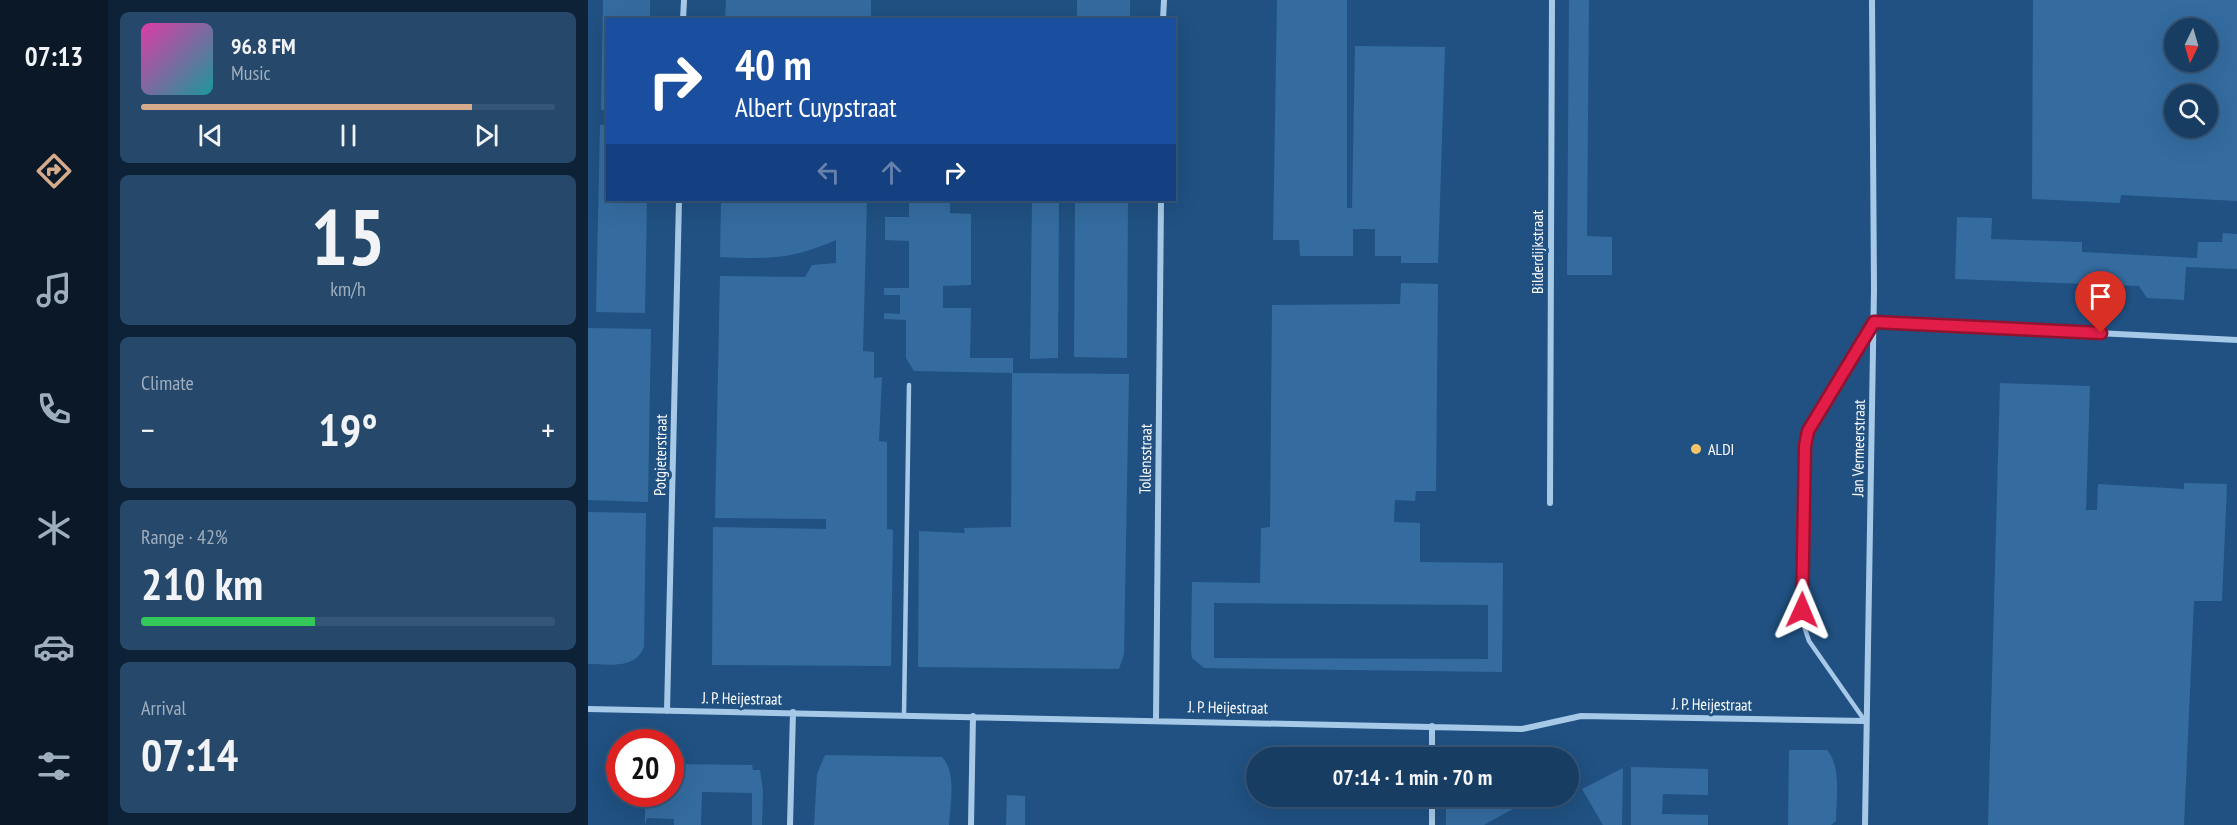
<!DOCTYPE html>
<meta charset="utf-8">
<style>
:root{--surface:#183d62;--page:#25486b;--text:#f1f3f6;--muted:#9faebe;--line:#365677;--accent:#d6ab8b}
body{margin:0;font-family:"PT Sans Narrow",sans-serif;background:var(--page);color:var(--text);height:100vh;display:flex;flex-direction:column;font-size:22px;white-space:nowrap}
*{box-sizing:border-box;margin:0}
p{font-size:20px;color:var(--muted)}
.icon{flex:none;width:33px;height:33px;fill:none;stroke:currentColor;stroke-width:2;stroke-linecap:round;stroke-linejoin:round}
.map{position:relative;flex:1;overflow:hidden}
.side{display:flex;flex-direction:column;gap:12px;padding:12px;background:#0d2236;width:480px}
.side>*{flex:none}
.top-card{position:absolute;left:18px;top:18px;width:570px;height:183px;border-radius:0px;box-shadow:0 6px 24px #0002,0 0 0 2px var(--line);background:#1a4fa0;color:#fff;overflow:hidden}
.needle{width:39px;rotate:185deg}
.controls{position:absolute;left:1576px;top:18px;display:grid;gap:12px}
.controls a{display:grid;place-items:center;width:54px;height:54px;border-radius:50%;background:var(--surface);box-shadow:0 6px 24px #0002,0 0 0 2px var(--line);font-size:30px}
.speed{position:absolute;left:18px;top:729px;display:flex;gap:12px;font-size:30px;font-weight:700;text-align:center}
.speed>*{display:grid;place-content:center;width:78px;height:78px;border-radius:50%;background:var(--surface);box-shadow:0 6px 24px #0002,0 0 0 2px var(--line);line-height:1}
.speed .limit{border:9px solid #d22;background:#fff;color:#111}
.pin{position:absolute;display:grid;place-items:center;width:51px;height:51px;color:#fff;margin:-62px -26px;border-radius:50% 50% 50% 0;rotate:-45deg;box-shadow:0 0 6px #0007}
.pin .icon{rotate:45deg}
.me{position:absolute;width:66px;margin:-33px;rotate:1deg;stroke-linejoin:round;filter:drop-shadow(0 0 4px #0008)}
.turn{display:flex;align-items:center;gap:21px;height:126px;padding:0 30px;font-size:27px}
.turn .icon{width:78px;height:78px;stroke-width:2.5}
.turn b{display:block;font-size:42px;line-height:51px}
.lanes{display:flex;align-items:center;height:57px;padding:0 30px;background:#0003;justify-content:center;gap:30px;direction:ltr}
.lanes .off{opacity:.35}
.big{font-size:45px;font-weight:600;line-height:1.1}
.side .widget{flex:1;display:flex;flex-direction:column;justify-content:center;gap:9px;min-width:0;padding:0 21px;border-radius:9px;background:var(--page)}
.side .dial{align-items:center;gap:0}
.dial b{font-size:78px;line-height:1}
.song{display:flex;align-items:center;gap:18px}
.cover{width:72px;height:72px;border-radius:9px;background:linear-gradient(135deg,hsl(320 70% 55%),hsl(180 70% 35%))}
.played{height:6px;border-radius:3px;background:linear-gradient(90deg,var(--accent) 80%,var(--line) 80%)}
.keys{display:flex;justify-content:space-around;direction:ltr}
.heat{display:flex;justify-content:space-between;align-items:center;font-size:33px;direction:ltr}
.charge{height:9px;border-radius:4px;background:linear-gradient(90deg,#34c759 42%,var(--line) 0)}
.trip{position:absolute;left:658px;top:747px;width:333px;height:60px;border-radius:30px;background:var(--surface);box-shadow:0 6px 24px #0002,0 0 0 2px var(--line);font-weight:600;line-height:60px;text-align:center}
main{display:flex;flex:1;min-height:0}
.menu{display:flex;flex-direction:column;width:108px;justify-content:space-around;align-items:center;background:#0a1827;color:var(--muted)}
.menu .icon{width:42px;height:42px}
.menu .selected{color:var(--accent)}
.menu b{font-size:27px;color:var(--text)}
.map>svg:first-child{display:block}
.green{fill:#346ca0;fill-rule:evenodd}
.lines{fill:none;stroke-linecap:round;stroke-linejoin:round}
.service{stroke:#a7c9e8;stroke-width:4.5}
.minor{stroke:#a7c9e8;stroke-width:6}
.route-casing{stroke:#92132f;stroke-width:15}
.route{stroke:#e11d48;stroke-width:10}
.poi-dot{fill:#f6c468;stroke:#205182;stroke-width:2}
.labels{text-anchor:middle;stroke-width:6;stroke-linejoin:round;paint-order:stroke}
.street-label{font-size:16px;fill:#fff;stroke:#205182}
.poi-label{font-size:16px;fill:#fff;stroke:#205182;text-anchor:start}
</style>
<main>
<nav class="menu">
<b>07:13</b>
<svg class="icon selected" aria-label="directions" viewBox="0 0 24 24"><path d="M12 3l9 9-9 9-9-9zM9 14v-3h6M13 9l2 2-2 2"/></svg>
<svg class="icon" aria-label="music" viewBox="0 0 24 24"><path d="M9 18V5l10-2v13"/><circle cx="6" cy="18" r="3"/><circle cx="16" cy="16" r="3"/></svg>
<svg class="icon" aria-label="phone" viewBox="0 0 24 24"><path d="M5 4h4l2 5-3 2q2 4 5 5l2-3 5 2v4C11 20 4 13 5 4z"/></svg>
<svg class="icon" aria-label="climate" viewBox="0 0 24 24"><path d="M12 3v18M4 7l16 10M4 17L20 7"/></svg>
<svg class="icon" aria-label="car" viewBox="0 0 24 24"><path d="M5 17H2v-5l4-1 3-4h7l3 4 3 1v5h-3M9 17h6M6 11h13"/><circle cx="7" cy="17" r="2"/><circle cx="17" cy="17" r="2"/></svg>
<svg class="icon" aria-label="filters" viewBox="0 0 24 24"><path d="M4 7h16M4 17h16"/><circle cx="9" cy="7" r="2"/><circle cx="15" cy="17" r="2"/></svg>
</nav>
<section class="side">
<div class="widget">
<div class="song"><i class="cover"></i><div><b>96.8 FM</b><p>Music</p></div></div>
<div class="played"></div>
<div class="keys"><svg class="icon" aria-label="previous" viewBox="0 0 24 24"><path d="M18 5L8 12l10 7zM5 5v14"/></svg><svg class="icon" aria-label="pause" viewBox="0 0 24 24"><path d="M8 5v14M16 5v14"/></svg><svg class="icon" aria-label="next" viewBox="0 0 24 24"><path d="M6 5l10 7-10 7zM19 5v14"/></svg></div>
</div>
<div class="widget dial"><b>15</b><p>km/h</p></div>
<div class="widget"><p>Climate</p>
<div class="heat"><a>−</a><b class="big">19°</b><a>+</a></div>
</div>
<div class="widget"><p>Range · 42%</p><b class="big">210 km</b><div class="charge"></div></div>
<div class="widget"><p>Arrival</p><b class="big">07:14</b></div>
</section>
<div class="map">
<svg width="1649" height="825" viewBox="0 0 1649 825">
<rect width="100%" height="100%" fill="#205182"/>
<path class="green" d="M15 0H62V19L20 20 19 110H13Z
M138 0H283V19H137Z
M489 0H542V19H489Z
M689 0H759V208H764L767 46 857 47 850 263H813V256H787V229H765V256H712L711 240H685Z
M981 0H1001L999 236 1024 237V275H979Z
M1445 0H1649V201L1533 195 1532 203 1444 199ZM1587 28H1620V62H1587ZM1587 94H1620V128H1587Z
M12 125H19L20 200H59L57 313 8 312Z
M133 200H279L275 351 286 352V378L294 377 291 441 299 442V529L305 530 303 666 124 665 125 527 238 529V519L127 518 132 276 217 277 224 265 248 263V240C202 260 181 259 132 257Z
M321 200H362V213L383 214V285L355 286V308H383L382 358H425V373L541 374 536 654 531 669 330 667 331 531 377 533 376 528 423 527 424 373 326 371 318 358V320L296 319V313L312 314V295H296V288H321V241L297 240V217H321Z
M444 200H471L470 358 442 359Z
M487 200H540L539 358 486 357Z
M1369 217 1404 218 1403 239 1494 242V252L1609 258 1610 242H1634L1635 233 1649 234V269L1598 267 1596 300 1559 298 1551 286 1367 279Z
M813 283 850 284 848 491H828L827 501 807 500 806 522 832 523V562L915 563 914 672 616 668 604 658 603 650 604 582 672 583 673 528 682 527 684 305 812 304ZM626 603 900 605V659L626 658Z
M0 328 63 329 60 502 0 500Z
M1412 383 1502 386 1498 510H1509L1510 484 1596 489V483L1639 484 1634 601H1606L1596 825H1400Z
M0 512 58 513 56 647C47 670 20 664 0 664Z
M1201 750H1239C1254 767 1248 800 1248 821L1243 825H1200Z
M237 755 354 757C369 773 362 804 361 825H226L229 774Z
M83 764 164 765 165 770H172L175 791 174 825H164V793L114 792 113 825H86V819L59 818 57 825V794H82Z
M1043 767 1120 769V795L1075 794 1074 814 1120 815V825H1043Z
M1035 768 1034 825H1015L994 789Z
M419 795 437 796V825H418Z
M858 797V796L946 797 896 825H858Z"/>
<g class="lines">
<path class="service" d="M316 715 321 385
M1277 721 1221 641 1216 626 1214 610 1217 446 1220 431 1284 325"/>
<path class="minor" d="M95 20 96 0
M575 20 576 0
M1286 322 1649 340
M962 503 964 0
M0 709 934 729 993 716 1277 721
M79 711 91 200
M568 719 573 200
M844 758V726
M202 825 205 712
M383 825 385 716
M844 825V796
M1277 825 1286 289 1284 0"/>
</g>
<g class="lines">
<g class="route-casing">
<path id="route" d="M1214 610 1217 446 1220 431 1286 322 1513 333"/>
</g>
<use href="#route" class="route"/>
</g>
<circle class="poi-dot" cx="1108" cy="449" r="6"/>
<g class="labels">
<g class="street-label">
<text transform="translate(949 252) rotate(-90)" y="6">Bilderdijkstraat</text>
<text transform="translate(1270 448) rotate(-89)" y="6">Jan Vermeerstraat</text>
<text transform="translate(72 455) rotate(-89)" y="6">Potgieterstraat</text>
<text transform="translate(557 459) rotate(-89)" y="6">Tollensstraat</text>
<text transform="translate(154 698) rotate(1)" y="6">J. P. Heijestraat</text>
<text transform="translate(1124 704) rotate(1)" y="6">J. P. Heijestraat</text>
<text transform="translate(640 707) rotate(1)" y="6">J. P. Heijestraat</text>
</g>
<g class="poi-label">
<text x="1120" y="455">ALDI</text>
</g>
</g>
</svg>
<div class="controls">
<a><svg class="needle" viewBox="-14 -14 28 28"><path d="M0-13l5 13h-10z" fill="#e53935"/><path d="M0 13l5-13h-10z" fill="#9faebe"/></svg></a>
<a><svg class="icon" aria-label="search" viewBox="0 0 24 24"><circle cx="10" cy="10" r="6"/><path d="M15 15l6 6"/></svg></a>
</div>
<div class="speed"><div class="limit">20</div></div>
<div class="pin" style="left:1513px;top:333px;background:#d93025"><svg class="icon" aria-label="arrive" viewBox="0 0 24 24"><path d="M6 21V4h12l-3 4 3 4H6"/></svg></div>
<svg class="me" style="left:1214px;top:610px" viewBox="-20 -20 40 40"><path d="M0-17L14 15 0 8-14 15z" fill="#e11d48" stroke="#fff" stroke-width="4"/></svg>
<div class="trip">07:14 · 1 min · 70 m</div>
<div class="top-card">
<div class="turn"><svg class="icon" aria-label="right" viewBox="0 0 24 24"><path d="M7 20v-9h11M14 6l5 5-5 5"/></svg><div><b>40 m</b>Albert Cuypstraat</div></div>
<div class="lanes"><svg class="icon off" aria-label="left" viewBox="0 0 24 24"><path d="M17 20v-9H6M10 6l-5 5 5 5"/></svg><svg class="icon off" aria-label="ahead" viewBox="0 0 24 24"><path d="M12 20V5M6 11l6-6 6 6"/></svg><svg class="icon" aria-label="right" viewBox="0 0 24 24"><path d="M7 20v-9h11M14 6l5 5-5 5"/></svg></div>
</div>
</div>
</main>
